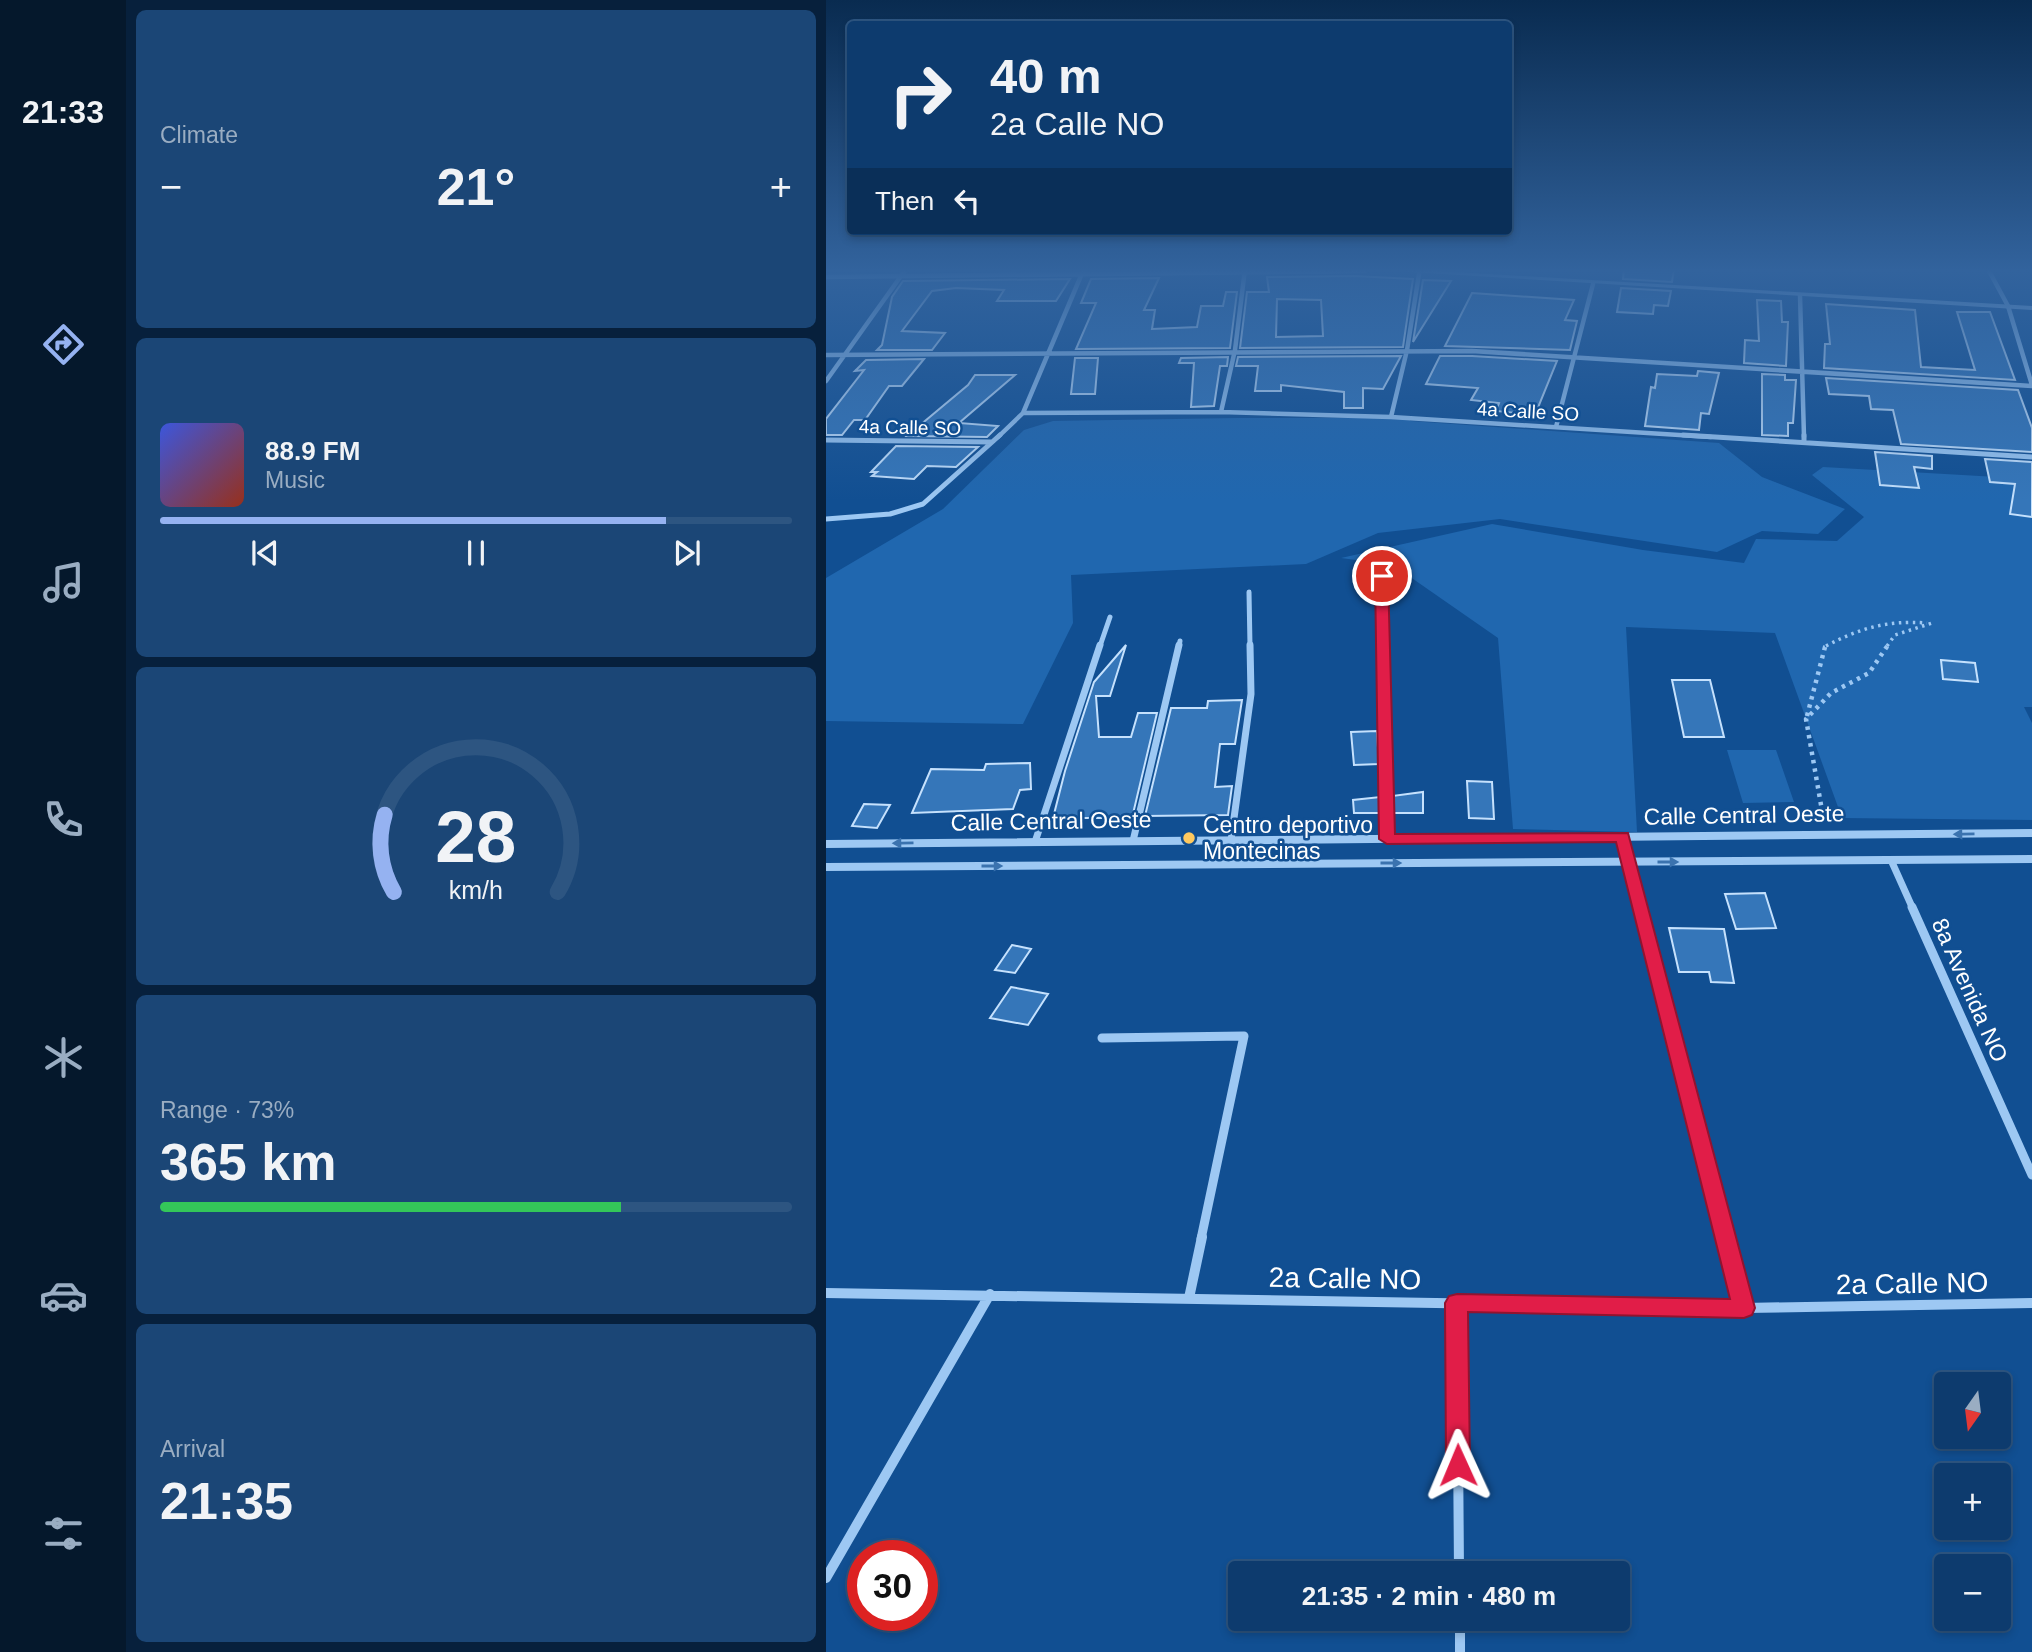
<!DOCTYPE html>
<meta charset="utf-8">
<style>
:root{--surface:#0d3b6e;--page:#1b4676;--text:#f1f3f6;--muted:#9aadc2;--line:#2d5581;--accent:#95b2f1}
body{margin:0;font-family:Arial,sans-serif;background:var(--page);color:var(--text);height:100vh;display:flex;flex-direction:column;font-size:26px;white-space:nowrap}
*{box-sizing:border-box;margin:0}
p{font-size:23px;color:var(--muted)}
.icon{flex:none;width:38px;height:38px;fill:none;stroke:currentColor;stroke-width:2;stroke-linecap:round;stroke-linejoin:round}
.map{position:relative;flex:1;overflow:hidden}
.drawer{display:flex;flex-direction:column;gap:10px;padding:10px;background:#07203c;width:700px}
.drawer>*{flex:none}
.hud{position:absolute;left:21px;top:21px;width:665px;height:214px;border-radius:7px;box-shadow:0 4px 10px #0003,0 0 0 2px var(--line);background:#0d3b6e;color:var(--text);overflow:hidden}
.needle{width:46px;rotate:194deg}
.fabs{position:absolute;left:1108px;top:1372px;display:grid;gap:14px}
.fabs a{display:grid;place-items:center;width:77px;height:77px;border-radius:7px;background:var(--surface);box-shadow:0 4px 10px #0003,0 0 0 2px var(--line);font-size:35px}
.speed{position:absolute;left:21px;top:1540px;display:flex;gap:14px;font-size:35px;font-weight:700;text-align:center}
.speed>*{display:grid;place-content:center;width:91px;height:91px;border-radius:50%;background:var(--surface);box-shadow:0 4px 10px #0003,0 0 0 2px var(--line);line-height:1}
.speed .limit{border:10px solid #d22;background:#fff;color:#111}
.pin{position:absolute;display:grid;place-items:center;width:60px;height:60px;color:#fff;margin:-30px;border:4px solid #fff;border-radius:50%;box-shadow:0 2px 7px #0007}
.me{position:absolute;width:77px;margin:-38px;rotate:359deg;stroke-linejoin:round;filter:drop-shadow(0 0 5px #0008)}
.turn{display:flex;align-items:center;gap:24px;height:147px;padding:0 28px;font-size:32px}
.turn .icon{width:91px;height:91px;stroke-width:2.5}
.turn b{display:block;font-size:49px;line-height:60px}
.then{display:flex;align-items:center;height:66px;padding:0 28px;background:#0003;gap:14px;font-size:26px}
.big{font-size:52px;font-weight:700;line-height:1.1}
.drawer .tile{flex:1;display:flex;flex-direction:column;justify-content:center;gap:10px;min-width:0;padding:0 24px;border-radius:10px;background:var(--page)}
.drawer .dial{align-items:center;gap:0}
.dial svg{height:182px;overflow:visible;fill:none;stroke:var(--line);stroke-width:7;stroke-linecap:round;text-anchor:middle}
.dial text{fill:var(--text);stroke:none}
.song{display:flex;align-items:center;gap:21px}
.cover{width:84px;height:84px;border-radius:10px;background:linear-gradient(135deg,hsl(230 70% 55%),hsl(10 70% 35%))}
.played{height:7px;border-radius:4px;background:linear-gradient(90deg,var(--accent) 80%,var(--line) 80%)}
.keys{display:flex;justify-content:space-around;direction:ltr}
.heat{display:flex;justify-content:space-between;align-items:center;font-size:38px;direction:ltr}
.charge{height:10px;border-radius:5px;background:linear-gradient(90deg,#34c759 73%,var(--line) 0)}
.trip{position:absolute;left:402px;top:1561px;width:402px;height:70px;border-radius:7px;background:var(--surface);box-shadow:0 4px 10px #0003,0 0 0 2px var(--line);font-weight:700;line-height:70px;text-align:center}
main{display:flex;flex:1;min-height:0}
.menu{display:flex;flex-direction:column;width:126px;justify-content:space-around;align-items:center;background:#05182c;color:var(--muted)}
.menu .icon{width:49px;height:49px}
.menu .selected{color:var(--accent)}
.menu b{font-size:32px;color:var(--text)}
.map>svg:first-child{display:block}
.green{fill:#2067af}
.building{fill:#3576b9;stroke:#c5e1fd;stroke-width:2;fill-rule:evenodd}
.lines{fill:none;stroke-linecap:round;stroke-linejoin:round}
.path-far1{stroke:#9dc8f3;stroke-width:3.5;stroke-dasharray:2.5 4.5;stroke-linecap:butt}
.path{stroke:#9dc8f3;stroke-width:4.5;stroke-dasharray:3.5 5;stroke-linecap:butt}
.minor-far4{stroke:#9dc8f3;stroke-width:4.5}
.minor-far3{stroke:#9dc8f3;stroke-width:5}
.minor-far2{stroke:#9dc8f3;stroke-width:7}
.minor-far1{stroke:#9dc8f3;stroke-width:9}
.minor{stroke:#9dc8f3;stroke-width:10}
.tertiary{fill:#9dc8f3;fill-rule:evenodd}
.oneway{fill:#3b73af}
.route{fill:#e11d48;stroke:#92132f;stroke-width:2}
.poi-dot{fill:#ffc95f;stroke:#114f92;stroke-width:2.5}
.labels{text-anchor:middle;stroke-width:5;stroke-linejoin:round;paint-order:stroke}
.far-street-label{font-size:19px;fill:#fff;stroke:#114f92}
.street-label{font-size:23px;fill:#fff;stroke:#114f92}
.poi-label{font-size:23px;fill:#fff;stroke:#114f92;text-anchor:start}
.near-street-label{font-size:28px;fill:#fff;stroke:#114f92}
</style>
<main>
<nav class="menu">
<b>21:33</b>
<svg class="icon selected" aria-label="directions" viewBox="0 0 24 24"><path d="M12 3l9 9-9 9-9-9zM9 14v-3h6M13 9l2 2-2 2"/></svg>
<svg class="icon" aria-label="music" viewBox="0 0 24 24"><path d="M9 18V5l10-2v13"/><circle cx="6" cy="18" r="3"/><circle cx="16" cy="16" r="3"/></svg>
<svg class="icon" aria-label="phone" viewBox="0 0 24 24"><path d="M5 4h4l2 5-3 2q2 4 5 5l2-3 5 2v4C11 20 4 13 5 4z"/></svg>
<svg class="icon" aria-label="climate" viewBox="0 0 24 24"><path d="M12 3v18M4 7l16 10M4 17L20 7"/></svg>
<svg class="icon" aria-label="car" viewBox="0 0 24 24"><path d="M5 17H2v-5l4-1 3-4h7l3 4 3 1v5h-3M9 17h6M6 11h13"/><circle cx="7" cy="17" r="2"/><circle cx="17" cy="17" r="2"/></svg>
<svg class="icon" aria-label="filters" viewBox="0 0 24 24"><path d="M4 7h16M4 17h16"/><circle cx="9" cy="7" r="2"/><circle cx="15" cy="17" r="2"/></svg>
</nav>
<section class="drawer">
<div class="tile"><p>Climate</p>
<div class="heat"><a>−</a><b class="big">21°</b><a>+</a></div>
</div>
<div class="tile">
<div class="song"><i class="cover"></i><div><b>88.9 FM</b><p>Music</p></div></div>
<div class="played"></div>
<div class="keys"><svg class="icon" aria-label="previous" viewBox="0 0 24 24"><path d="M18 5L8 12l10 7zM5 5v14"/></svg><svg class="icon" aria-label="pause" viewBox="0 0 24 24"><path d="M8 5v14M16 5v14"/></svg><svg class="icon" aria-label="next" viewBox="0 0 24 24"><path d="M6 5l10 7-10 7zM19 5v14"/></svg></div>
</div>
<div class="tile dial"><svg viewBox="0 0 100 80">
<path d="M14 69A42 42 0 1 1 86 69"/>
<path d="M14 69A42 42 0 0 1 10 35" stroke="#95b2f1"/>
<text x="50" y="56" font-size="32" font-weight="700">28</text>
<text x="50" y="72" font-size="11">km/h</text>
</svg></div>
<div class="tile"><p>Range · 73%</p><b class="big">365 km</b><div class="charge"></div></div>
<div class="tile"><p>Arrival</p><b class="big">21:35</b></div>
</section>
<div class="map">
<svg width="1206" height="1652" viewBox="0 0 1206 1652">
<rect width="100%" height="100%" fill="#114f92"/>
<path class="green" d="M410 418H585L584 421 893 443 936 477 1019 509 992 534 936 531 891 552 674 519 552 533 480 564 245 575 247 623 197 724 0 721V578L117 509 198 430 227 421Z
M997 467 1206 479V707H1198L1206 723V820L1016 818 949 633 800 627 811 832 687 829 672 638 567 565 515 558 666 524 817 550 918 563 930 539 1011 541 1038 517 986 475Z
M901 750H950L968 802 917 803Z"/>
<path class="building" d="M798 269H848L846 282 797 279Z
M529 276 587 279 577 347 414 348 421 292H443L441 277ZM451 299 495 300 497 336 450 337Z
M333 278 318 310H329L326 329 371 327 375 306H397L400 292H411L404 348 250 349 270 303H255L265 279Z
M244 279 230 301H171L178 290 130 288 106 291 76 331 119 333 106 350H51L56 345 66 297 77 281Z
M597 280 625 281 587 342Z
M795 288 845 291 842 306 828 305 827 314 791 312Z
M646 293 748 300 739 320 751 321 744 350 619 346Z
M931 300 955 301 956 322H962L960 366 918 363 919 340 933 341Z
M1000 304 1089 310 1095 367 1149 370 1131 312H1164L1189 380 998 368 999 344H1004Z
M575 356 557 389 537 388V408H518V392L455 385V391H429L432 366H410L412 357Z
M614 356H646L731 361 709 415 670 411 673 403 645 400 652 388 600 384Z
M402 357 401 366H394L388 406 365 407 368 363H353L355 358Z
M249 358H272L269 394H245Z
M98 359 76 386H63L39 420H28L16 435H0V419L38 370 29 371 40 360Z
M872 371 893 373 883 414 875 413 873 430 819 426 825 387 829 388 831 374 871 376Z
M936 374 959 375V380H970L967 423H962V436L936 435Z
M149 375H189L133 423 172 426 161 437 81 436 142 385Z
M1000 378 1192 390 1206 428V452L1075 444 1067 410 1045 409 1043 396 1003 394Z
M70 446 152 447 130 467 101 466 88 479 46 476 51 472H45Z
M1049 452 1106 456V469L1088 467 1093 488 1054 485Z
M1159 459 1206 462V517L1184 514 1189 484 1164 482Z
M300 645 284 696H270L273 737H305L312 713H331L306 818H227L239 771 268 682Z
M1115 660 1149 663 1152 682 1117 679Z
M846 680H884L898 737H858Z
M416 700 409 744H394L389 787 406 786 402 815 319 816 345 708H381L382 701Z
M551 731 553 764 528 765 525 732Z
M204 763 205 789 194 790 187 809 86 813 105 769 158 770 160 764Z
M641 781 666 782 668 819 643 818Z
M597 792V813H567L566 796Z
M554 797V813H528L527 800Z
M38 804 64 805 51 828 26 826Z
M939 893 950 928 910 929 899 894Z
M843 928 898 929 908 983 885 982 883 972H853Z
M186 945 205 949 189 973 169 970Z
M185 987 222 994 202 1025 164 1018Z"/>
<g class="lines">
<path class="path-far1" d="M1000 646C1034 628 1062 620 1101 623
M1061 646 1069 635 1106 623"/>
<path class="path" d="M981 716 999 647 1003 645
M998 822 980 719 1005 693 1043 673 1062 645"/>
<path class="minor-far4" d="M1162 269 1182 306 1206 385
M0 277 539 271
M974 295 978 437
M0 355 646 351 1206 386
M0 381 80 269
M395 412 409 350 419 269
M197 413 395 412 565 417 885 437
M565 417 581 350 593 274
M730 427 767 284
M172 437 197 413 257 271"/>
<path class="minor-far3" d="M857 435 1206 457
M978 435V441
M0 440 166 442
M0 519 64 514 97 504 174 435
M556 576 557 646
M423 592 424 646
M274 646 284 617
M353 646 354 641"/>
<path class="minor-far2" d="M557 645 561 839
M796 837 815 909
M405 840 425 694 424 645
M307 841 353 645
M209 842 274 645
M1065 860 1087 909"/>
<path class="minor-far1" d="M814 907 900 1239
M1086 907 1206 1175
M276 1038 418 1036 375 1239"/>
<path class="minor" d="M900 1237 918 1308
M0 1293 918 1308 1206 1303
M363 1298 376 1237
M631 1303 633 1573
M0 1578 164 1294
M634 1619V1652"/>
<path class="tertiary" d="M535 269H577L1206 306V310Z
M1206 829V837L0 848V840Z
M1206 855V863L0 871V863Z"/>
</g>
<defs><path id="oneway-solid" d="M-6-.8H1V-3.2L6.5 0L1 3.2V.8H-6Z" transform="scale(1.75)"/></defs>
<g class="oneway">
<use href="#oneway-solid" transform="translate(1138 834) rotate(179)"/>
<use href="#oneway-solid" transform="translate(77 843) rotate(179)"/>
<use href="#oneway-solid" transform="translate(842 862)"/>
<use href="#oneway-solid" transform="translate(565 863)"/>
<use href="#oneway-solid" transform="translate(166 866)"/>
</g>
<linearGradient id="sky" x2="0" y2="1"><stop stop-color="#092b50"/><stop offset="0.54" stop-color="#32639d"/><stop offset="1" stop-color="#32639d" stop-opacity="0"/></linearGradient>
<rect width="1206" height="501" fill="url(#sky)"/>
<path class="route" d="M556 572 562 576 569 834 802 833 929 1308 926 1315 918 1318 642 1312 644 1465 641 1473 632 1476 624 1473 620 1465 619 1303 623 1296 631 1294 904 1299 790 842 561 844 553 839 549 576Z"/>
<circle class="poi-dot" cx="363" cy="838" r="7"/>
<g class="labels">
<g class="far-street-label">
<text transform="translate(702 411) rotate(3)" y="7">4a Calle SO</text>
<text transform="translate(84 427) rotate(1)" y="7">4a Calle SO</text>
</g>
<g class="street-label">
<text transform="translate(918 815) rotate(-1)" y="8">Calle Central Oeste</text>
<text transform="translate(225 821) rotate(-1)" y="8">Calle Central Oeste</text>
<text transform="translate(1144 990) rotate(66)" y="8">8a Avenida NO</text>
</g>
<g class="poi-label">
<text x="377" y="833">Centro deportivo<tspan x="377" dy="26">Montecinas</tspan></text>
</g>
<g class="near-street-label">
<text transform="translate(519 1278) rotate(1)" y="10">2a Calle NO</text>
<text transform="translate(1086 1283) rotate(-1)" y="10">2a Calle NO</text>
</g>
</g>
</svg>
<div class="fabs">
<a><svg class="needle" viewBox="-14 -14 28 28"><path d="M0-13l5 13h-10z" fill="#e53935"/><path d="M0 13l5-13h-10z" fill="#9aadc2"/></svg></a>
<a>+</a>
<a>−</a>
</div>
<div class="speed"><div class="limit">30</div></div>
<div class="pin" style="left:556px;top:576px;background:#d93025"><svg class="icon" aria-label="arrive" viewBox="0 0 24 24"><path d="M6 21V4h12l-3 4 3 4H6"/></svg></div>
<svg class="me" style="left:632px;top:1465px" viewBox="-20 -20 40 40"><path d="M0-17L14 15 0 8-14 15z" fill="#e11d48" stroke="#fff" stroke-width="4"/></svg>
<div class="trip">21:35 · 2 min · 480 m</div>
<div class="hud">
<div class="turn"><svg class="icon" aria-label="right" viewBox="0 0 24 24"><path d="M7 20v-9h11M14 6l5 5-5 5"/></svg><div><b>40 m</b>2a Calle NO</div></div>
<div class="then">Then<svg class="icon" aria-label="left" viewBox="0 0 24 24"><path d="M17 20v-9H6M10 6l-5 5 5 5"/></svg></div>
</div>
</div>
</main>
